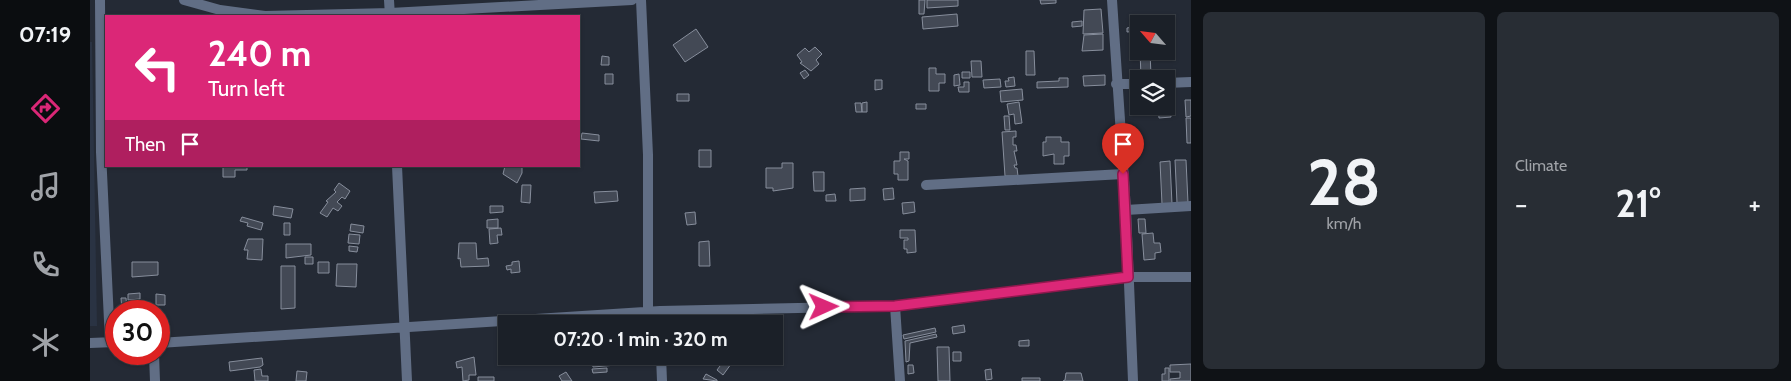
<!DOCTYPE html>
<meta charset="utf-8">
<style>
:root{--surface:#1b2028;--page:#282d34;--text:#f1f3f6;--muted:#a0a3a8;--line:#393e45;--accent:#db2777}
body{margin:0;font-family:Cabin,sans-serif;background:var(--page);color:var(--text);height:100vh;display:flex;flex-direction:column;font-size:19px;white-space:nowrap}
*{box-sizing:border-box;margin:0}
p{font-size:16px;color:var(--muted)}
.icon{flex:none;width:28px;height:28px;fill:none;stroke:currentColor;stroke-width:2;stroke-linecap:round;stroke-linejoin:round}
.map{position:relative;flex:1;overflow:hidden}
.details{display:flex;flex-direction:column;gap:12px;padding:12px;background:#0f1216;width:600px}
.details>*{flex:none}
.guide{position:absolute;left:15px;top:15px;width:475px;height:152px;border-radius:0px;box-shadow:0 1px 4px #0004,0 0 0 1px var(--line);background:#db2777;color:#fff;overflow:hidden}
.needle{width:32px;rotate:298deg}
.controls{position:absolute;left:1040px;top:15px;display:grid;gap:10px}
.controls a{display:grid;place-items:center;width:45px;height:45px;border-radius:0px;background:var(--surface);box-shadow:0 1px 4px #0004,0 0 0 1px var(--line);font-size:25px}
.speed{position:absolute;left:15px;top:300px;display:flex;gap:10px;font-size:25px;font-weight:700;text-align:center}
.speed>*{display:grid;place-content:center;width:65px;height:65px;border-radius:50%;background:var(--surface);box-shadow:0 1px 4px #0004,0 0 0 1px var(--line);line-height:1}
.speed .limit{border:8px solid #d22;background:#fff;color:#111}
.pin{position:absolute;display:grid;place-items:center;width:42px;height:42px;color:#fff;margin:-51px -21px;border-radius:50% 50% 50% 0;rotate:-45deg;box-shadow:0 0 5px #0007}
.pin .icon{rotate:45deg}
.me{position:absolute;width:55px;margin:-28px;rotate:89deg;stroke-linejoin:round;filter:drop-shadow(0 0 4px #0008)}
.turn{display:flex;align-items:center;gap:18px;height:105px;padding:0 20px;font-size:22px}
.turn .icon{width:65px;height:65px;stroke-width:2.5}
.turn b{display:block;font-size:35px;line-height:42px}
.then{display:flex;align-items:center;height:48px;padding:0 20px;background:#0003;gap:10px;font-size:19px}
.big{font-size:38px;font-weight:700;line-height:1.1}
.details .tile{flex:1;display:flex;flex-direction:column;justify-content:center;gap:8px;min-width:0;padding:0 18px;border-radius:8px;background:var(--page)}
.details .dial{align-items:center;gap:0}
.dial b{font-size:65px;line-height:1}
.heat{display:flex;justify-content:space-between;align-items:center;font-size:28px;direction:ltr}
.details .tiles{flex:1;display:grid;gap:12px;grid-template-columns:repeat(2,1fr)}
.trip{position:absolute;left:408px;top:315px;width:285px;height:50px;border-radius:0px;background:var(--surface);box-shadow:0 1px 4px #0004,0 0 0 1px var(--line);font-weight:700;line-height:50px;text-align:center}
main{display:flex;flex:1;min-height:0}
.tab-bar{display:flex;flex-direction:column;width:90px;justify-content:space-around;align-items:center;background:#0b0d10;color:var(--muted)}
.tab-bar .icon{width:35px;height:35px}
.tab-bar .on{color:var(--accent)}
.tab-bar b{font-size:22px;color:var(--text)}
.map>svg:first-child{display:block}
.built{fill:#2a3343}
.building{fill:#434955;stroke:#878e9c}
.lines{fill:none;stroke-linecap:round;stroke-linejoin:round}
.minor{stroke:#616e85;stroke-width:10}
.route-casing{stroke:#8e194d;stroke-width:12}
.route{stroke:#db2777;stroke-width:9}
</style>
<main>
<nav class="tab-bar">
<b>07:19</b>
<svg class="icon on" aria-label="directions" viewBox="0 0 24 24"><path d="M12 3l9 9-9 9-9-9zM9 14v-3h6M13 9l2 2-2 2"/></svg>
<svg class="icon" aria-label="music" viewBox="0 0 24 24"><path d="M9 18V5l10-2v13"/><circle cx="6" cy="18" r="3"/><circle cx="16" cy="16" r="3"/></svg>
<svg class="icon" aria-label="phone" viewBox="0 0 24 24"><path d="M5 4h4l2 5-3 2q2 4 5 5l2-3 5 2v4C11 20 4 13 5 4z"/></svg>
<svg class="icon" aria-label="climate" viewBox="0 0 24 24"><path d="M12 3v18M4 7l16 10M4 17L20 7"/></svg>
</nav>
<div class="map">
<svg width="1101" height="381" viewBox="0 0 1101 381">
<rect width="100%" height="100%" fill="#242a35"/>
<path class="built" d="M0 42H2L7 326H0Z"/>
<path class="building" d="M829 0H835L834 14H829Z
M837 0H868V6L837 8Z
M950 0H966V3L951 4Z
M1011 9 1013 33 993 34 994 10Z
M867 14 868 26 833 29 832 17Z
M992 21V26L982 27V22Z
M1047 26 1048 31 1037 32V28Z
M606 29 618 47 595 62 583 45Z
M1013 34V50L992 51 994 35Z
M725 47 732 54 726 60 729 64 721 71 710 63 712 62 707 55 715 48 719 52Z
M936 51H944L945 75H936Z
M1050 51H1060L1061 76 1051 77Z
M512 56 519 57V65H511Z
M881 61H891L892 77H882Z
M839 68H846V74H855V83H849V91H839Z
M715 70 719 75 714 79 710 73Z
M872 72H880V78H872Z
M515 74H523V84H515Z
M869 74 870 85 864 86V75Z
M1015 75V85L994 86 993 76Z
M924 77 925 86 916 87 915 81H919L918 78Z
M969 78H978V87L947 88V82L969 81Z
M910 79 911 87 894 88 893 80Z
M785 80H792V89L785 90Z
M874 82H879V92H869L868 87H874Z
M932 89 933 100 911 102 910 91Z
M587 94H599V101H587Z
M1085 97V106H1076V98Z
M1095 100H1101V116L1096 117Z
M777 102V112H772V103Z
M929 102 932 123 925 124 924 114 919 115 917 104Z
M765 103H771L772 112H766Z
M826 104H836V109H826Z
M1068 106 1080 107 1081 117 1069 118Z
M914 116H919L920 130H915Z
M1096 118H1101V143H1097Z
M926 131V137H923V145H926L927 151H924L927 165H924L925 168H927L928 176H915L912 132Z
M492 133 509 135V141L491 139Z
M956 137H971V142H979V156H974V164H964V154L953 156V142H956Z
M609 150H621V167H609Z
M810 152H819V159H814L818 161V180H808V174H804V161H810Z
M1085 160H1096L1098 203H1087Z
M1080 161 1082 204H1072L1070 162Z
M692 163H703V188L683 191V188H676V168H692Z
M133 166H157V170H145V177H133Z
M415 166H432V173L427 183 413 174Z
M723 172H734V191H724Z
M249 183 260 191 255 199 252 197 247 202 252 206 248 211 243 208 237 217 230 213 238 202 236 201 246 192 244 190Z
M432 185H441L440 203 431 202Z
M775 188V200L760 201V189Z
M803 188 804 199 794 200 793 189Z
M527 191 528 201 505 203 504 192Z
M745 194 746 201H736V195Z
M824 202 825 212 813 214 812 203Z
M184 206 203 209 201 218 183 215Z
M400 206H413V212L400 213Z
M605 212 606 224 597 225 595 213Z
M152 217 173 223 171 230 157 226 158 223 150 221Z
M408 219V228H397V220Z
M1048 219H1055L1056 233H1049Z
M194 223H200V235H194Z
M261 224 274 226 273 233 260 231Z
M411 228 412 235H407L408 243 400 244 399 229Z
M810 230H825L826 252 817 253V249H814V240H818V238H810Z
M1063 233 1064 243H1070L1071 252 1065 253V259L1054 260 1052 234Z
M259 234 270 235 269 244 258 243Z
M158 239H173L172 260 157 259 158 250H154Z
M619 241 620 266H609V242Z
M369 243H386L387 259 398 258 399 266 371 267 370 258 368 259Z
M196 244H221V255L196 258Z
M259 246 268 247 267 252 259 251Z
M215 257H223V264H215Z
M429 261 430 272 421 273V269L417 270 416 266 422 265V262Z
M42 262H68V275L42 277Z
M228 262H239V273H228Z
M247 264H267L266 287 246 286Z
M191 266H205V308L191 309Z
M50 293V299L38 300V294Z
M66 294 75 295V305H66Z
M31 298H36L37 311H32Z
M874 325 875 332 863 334 862 327Z
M845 328 846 332 814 339 813 335Z
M846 334 847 337 820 343 819 361 816 362 815 341Z
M939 340V346H929V341Z
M847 347H859L860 381H848Z
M863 352H871V361H863Z
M637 356 644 360 633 375 627 370 630 366 627 364 632 357 635 359Z
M384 357 386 375H379V380L373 381 372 367 367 368 366 362Z
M546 357 547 363 540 364 539 358Z
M172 358 173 365 170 367 140 371 139 362Z
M537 358 538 364 503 367 502 361Z
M1101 364V381H1080V379L1090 378V372H1080V365Z
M818 365H823L824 373 818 374Z
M517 368V372L503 373 502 369Z
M1075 368H1079V381H1072V374H1075Z
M171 369 172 376H178V381H165L164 370Z
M901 369 902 379 896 380 895 370Z
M207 371 217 372 216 381H206Z
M476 372 482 381H472L469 376Z
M976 373H991L993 381H973L975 380Z
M616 374 627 380V381L613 379Z
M388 377H404V381H388Z
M932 378H950V381H932Z"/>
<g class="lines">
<path class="minor" d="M10 0 11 152 20 342
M94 0 130 10 175 16 300 13 542 0
M299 0 300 16
M551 0 558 155V312
M1022 0 1036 210 1043 381
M1076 83 1101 82
M1026 84H1049
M307 166 317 381
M836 185 1033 174
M1036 210 1101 206
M805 306 810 381
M570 311V324
M0 343 25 342
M69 343 570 311 805 306 1038 277H1101
M64 354 65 381
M571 356 572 381"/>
</g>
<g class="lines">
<g class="route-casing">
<path id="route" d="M734 307 805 306 1038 277 1033 174"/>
</g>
<use href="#route" class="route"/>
</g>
</svg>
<div class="controls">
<a><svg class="needle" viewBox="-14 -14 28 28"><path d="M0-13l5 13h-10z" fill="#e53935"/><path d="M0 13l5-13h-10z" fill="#a0a3a8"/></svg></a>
<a><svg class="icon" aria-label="layers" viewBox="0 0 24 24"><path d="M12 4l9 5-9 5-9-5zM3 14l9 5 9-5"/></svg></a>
</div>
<div class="speed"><div class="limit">30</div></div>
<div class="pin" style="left:1033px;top:174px;background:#d93025"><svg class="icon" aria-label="arrive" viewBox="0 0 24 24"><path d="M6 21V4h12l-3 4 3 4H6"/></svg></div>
<svg class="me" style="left:734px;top:307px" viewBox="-20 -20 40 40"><path d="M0-17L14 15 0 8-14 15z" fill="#db2777" stroke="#fff" stroke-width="4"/></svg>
<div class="trip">07:20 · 1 min · 320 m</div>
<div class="guide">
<div class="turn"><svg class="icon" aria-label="left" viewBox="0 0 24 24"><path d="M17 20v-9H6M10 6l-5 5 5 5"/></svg><div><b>240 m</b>Turn left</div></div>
<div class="then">Then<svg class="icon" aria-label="arrive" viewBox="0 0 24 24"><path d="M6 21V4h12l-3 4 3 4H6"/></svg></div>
</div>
</div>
<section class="details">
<div class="tiles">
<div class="tile dial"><b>28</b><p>km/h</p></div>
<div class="tile"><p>Climate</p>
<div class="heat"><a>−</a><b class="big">21°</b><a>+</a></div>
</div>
</div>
</section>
</main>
